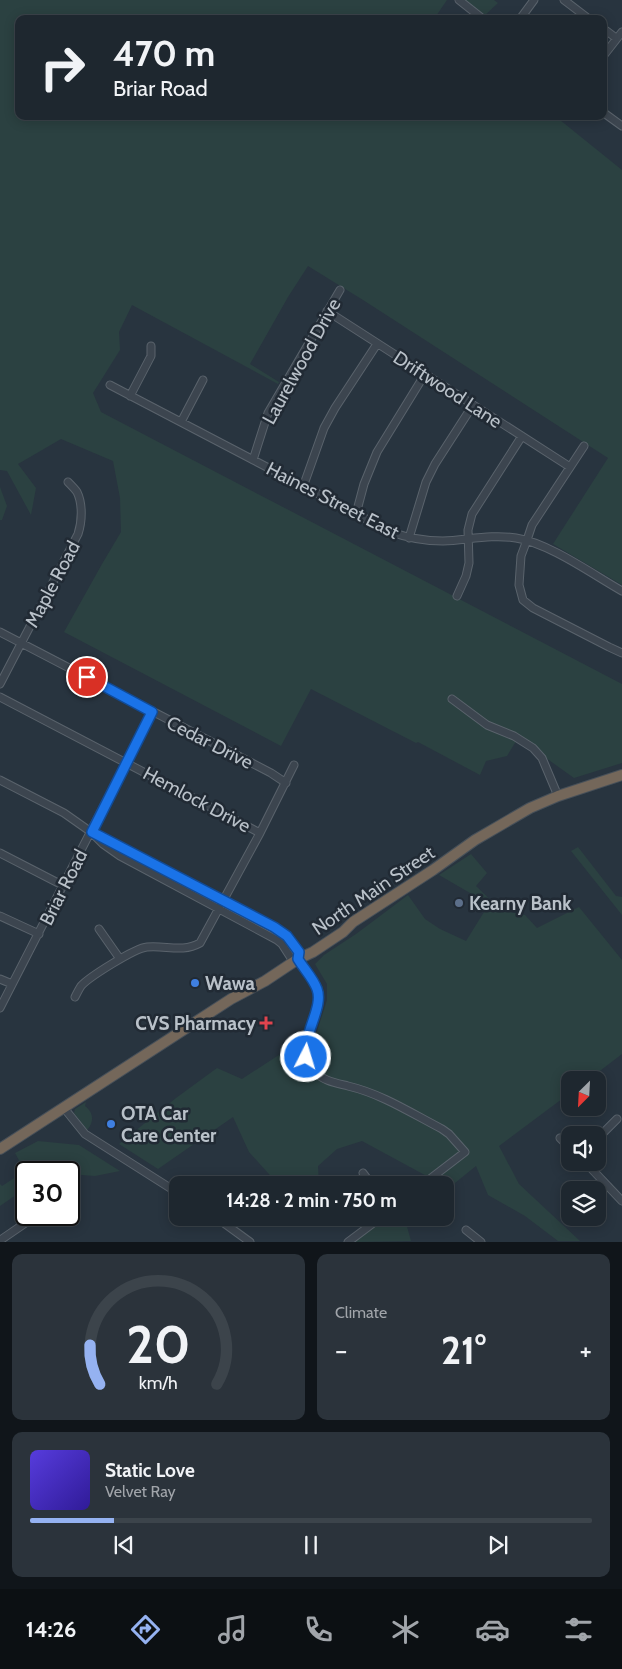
<!DOCTYPE html>
<meta charset="utf-8">
<style>
:root{--surface:#1e272f;--page:#2b333b;--text:#f1f3f6;--muted:#a1a5aa;--line:#3c444b;--accent:#95b2f1}
body{margin:0;font-family:Cabin,sans-serif;background:var(--page);color:var(--text);height:100vh;display:flex;flex-direction:column;font-size:19px;white-space:nowrap}
*{box-sizing:border-box;margin:0}
p{font-size:16px;color:var(--muted)}
.icon{flex:none;width:28px;height:28px;fill:none;stroke:currentColor;stroke-width:2;stroke-linecap:round;stroke-linejoin:round}
.map{position:relative;height:1242px;overflow:hidden}
.details{display:flex;flex-direction:column;gap:12px;padding:12px;background:#10151a;flex:1}
.details>*{flex:none}
.hud{position:absolute;left:15px;top:15px;width:592px;height:105px;border-radius:10px;box-shadow:0 2px 12px #0003,0 0 0 1px var(--line);background:#1e272f;color:var(--text);overflow:hidden}
.needle{width:32px;rotate:204deg}
.fabs{position:absolute;left:561px;top:1071px;display:grid;gap:10px}
.fabs a{display:grid;place-items:center;width:45px;height:45px;border-radius:10px;background:var(--surface);box-shadow:0 2px 12px #0003,0 0 0 1px var(--line);font-size:25px}
.speed{position:absolute;left:15px;top:1161px;display:flex;gap:10px;font-size:25px;font-weight:700;text-align:center}
.speed>*{display:grid;place-content:center;width:65px;height:65px;border-radius:50%;background:var(--surface);box-shadow:0 2px 12px #0003,0 0 0 1px var(--line);line-height:1}
.speed .limit{border:2px solid #111;border-radius:8px;background:#fff;color:#111}
.pin{position:absolute;display:grid;place-items:center;width:42px;height:42px;color:#fff;margin:-21px;border:2px solid #fff;border-radius:50%;box-shadow:0 1px 5px #0007}
.me{position:absolute;width:55px;margin:-28px;rotate:5deg;stroke-linejoin:round;filter:drop-shadow(0 0 4px #0008)}
.turn{display:flex;align-items:center;gap:18px;height:105px;padding:0 15px;font-size:22px}
.turn .icon{width:65px;height:65px;stroke-width:2.5}
.turn b{display:block;font-size:35px;line-height:42px}
.big{font-size:38px;font-weight:700;line-height:1.1}
.details .card{flex:1;display:flex;flex-direction:column;justify-content:center;gap:8px;min-width:0;padding:0 18px;border-radius:10px;background:var(--page)}
.details .dial{align-items:center;gap:0}
.dial svg{height:130px;overflow:visible;fill:none;stroke:var(--line);stroke-width:7;stroke-linecap:round;text-anchor:middle}
.dial text{fill:var(--text);stroke:none}
.song{display:flex;align-items:center;gap:15px}
.cover{width:60px;height:60px;border-radius:8px;background:linear-gradient(135deg,hsl(250 70% 55%),hsl(250 70% 35%))}
.played{height:5px;border-radius:2px;background:linear-gradient(90deg,var(--accent) 15%,var(--line) 15%)}
.keys{display:flex;justify-content:space-around;direction:ltr}
.heat{display:flex;justify-content:space-between;align-items:center;font-size:28px;direction:ltr}
.details .tiles{flex:1;display:grid;gap:12px;grid-template-columns:1fr 1fr}
.card:last-child{grid-column:span 2}
.trip{position:absolute;left:169px;top:1176px;width:285px;height:50px;border-radius:10px;background:var(--surface);box-shadow:0 2px 12px #0003,0 0 0 1px var(--line);font-weight:700;line-height:50px;text-align:center}
.tab-bar{display:flex;height:80px;justify-content:space-around;align-items:center;background:#0c1013;color:var(--muted)}
.tab-bar .icon{width:35px;height:35px}
.tab-bar .current{color:var(--accent)}
.tab-bar b{font-size:22px;color:var(--text)}
.map>svg:first-child{display:block}
.green{fill:#2b4141}
.lines{fill:none;stroke-linecap:round;stroke-linejoin:round}
.minor-casing{stroke:#5a636c;stroke-width:9}
.highway-casing{stroke:#475059;stroke-width:12}
.minor{stroke:#3c454f;stroke-width:7}
.highway{stroke:#74675a;stroke-width:10}
.route-casing{stroke:#114b97;stroke-width:12}
.route{stroke:#1a73e8;stroke-width:9}
.service-dot{fill:#5c6f8a;stroke:#212a34;stroke-width:2}
.shop-dot{fill:#3f7fe0;stroke:#212a34;stroke-width:2}
.health-dot{fill:#e0444e;stroke:#212a34;stroke-width:2}
.labels{text-anchor:middle;stroke-width:5;stroke-linejoin:round;paint-order:stroke}
.street-label{font-size:19px;fill:#b9c1c9;stroke:#212a34}
.poi-label{font-size:19px;font-weight:bold;fill:#b9c1c9;stroke:#212a34;text-anchor:start}
</style>
<div class="map">
<svg width="622" height="1242" viewBox="0 0 622 1242">
<rect width="100%" height="100%" fill="#28343f"/>
<path class="green" d="M0 0H447L434 19H19V116H555L622 170V585L553 544 608 458 363 300 308 266 288 297 250 364 279 382 278 384 132 305 119 332 120 350 93 393 101 412 622 684V763L574 778 518 738 507 756 486 761 480 775 418 742 416 743 311 689 281 746 64 632 102 564 121 532 120 498 113 461 61 439 18 464 36 488 31 515 7 471 0 470Z
M461 0H494L498 3 483 17Z
M0 487 7 506 2 520H0Z
M578 847 616 896 622 897V915L571 851Z
M471 854 487 873 476 886 501 910 525 915 537 928 579 907 622 960V1054L588 1080H570V1093L499 1146 519 1184 580 1241H558L525 1216 488 1195 476 1166 445 1191V1185H428L434 1180 362 1141 337 1149 318 1166 319 1185H276L277 1183 249 1152 233 1117 158 1169 119 1144 176 1098 217 1068 242 1079 291 1047H312L327 1000V984L315 964 324 955 356 934 408 895 425 919 440 929 466 941 489 904 439 875Z
M86 1102 85 1106C93 1112 95 1121 87 1130L74 1113 75 1109Z
M38 1141 79 1145 120 1171 95 1176 69 1174V1172H26V1188L0 1206V1184L2 1186 25 1171 15 1153Z
M385 1218H413L406 1223 411 1241 354 1242Z"/>
<g class="lines">
<g class="minor-casing">
<path id="minor" d="M459 0 483 19
M564 0 589 19
M520 19 534 0
M604 29 616 38
M604 55 622 32
M604 113 622 126
M327 311 570 467
M110 385 391 532C408 538 425 541 443 541 467 540 492 534 516 538 549 543 592 574 622 591
M130 396 151 356V346
M181 422 203 380
M584 446 532 525 527 540 521 556 519 585 523 600 533 608 609 647 622 653
M253 460 268 413 340 290
M303 487 324 428 335 408 377 344
M356 514 364 484 377 452 425 374
M409 538 426 482 435 464 473 405
M457 596 466 576 469 563 468 530 472 514 522 436
M0 632 271 773 286 783
M0 684 78 534C82 522 83 504 77 492 75 489 71 485 68 482
M0 697 260 833
M452 699 487 725 514 736 533 748 542 758 558 796
M0 780 64 813 91 832 281 931 287 936 299 953 298 959
M91 832 103 844 120 856 277 940 282 944 291 958 298 959C305 970 317 982 319 995 322 1021 289 1044 314 1071 323 1081 336 1083 348 1086 382 1094 411 1113 442 1129L449 1134 465 1152 422 1185
M0 853 64 886
M0 916 39 934
M99 929 120 959
M0 979 12 984
M75 997C77 993 79 989 81 986 89 977 135 948 147 947 166 945 182 953 200 943L260 833 294 765
M0 1008 152 712
M64 1108 85 1134 178 1193
M560 1138 570 1148
M598 1138 617 1119
M585 1162 622 1201
M363 1173 372 1185
M217 1218 250 1242
M466 1230 481 1242
M2 1239 37 1215
M348 1242 380 1218"/>
</g>
<g class="highway-casing">
<path id="highway" d="M0 1149 231 999 265 981 298 959 313 952 343 932 353 922 433 870 475 840 530 808 558 796 622 775"/>
</g>
<use href="#minor" class="minor"/>
<use href="#highway" class="highway"/>
</g>
<g class="lines">
<g class="route-casing">
<path id="route" d="M87 677 152 712 92 832 274 927 287 936 299 952 298 959C304 969 313 978 317 989 324 1007 303 1033 306 1057"/>
</g>
<use href="#route" class="route"/>
</g>
<circle class="service-dot" cx="459" cy="903" r="5"/>
<g class="shop-dot">
<circle cx="195" cy="983" r="5"/>
<circle cx="111" cy="1124" r="5"/>
</g>
<path class="health-dot" d="M263.5 1015.5h5v5h5v5h-5v5h-5v-5h-5v-5h5z"/>
<g class="labels">
<g class="street-label">
<text transform="translate(301 361) rotate(-61)" y="7">Laurelwood Drive</text>
<text transform="translate(448 389) rotate(33)" y="7">Driftwood Lane</text>
<text transform="translate(333 500) rotate(27)" y="7">Haines Street East</text>
<text transform="translate(52 584) rotate(-62)" y="7">Maple Road</text>
<text transform="translate(210 742) rotate(27)" y="7">Cedar Drive</text>
<text transform="translate(197 799) rotate(28)" y="7">Hemlock Drive</text>
<text transform="translate(63 887) rotate(-63)" y="7">Briar Road</text>
<text transform="translate(373 890) rotate(-34)" y="7">North Main Street</text>
</g>
<g class="poi-label">
<text x="469" y="910">Kearny Bank</text>
<text x="205" y="990">Wawa</text>
<text x="256" y="1030" text-anchor="end">CVS Pharmacy</text>
<text x="121" y="1120">OTA Car<tspan x="121" dy="22">Care Center</tspan></text>
</g>
</g>
</svg>
<div class="fabs">
<a><svg class="needle" viewBox="-14 -14 28 28"><path d="M0-13l5 13h-10z" fill="#e53935"/><path d="M0 13l5-13h-10z" fill="#a1a5aa"/></svg></a>
<a><svg class="icon" aria-label="sound" viewBox="0 0 24 24"><path d="M4 9h4l5-4v14l-5-4H4zM17 9q2 3 0 6"/></svg></a>
<a><svg class="icon" aria-label="layers" viewBox="0 0 24 24"><path d="M12 4l9 5-9 5-9-5zM3 14l9 5 9-5"/></svg></a>
</div>
<div class="speed"><div class="limit">30</div></div>
<div class="pin" style="left:87px;top:677px;background:#d93025"><svg class="icon" aria-label="arrive" viewBox="0 0 24 24"><path d="M6 21V4h12l-3 4 3 4H6"/></svg></div>
<svg class="me" style="left:306px;top:1057px" viewBox="-20 -20 40 40"><circle r="17" fill="#1a73e8" stroke="#fff" stroke-width="3"/><path d="M0-11L8 9 0 5-8 9z" fill="#fff"/></svg>
<div class="trip">14:28 · 2 min · 750 m</div>
<div class="hud">
<div class="turn"><svg class="icon" aria-label="right" viewBox="0 0 24 24"><path d="M7 20v-9h11M14 6l5 5-5 5"/></svg><div><b>470 m</b>Briar Road</div></div>
</div>
</div>
<section class="details">
<div class="tiles">
<div class="card dial"><svg viewBox="0 0 100 80">
<path d="M14 69A42 42 0 1 1 86 69"/>
<path d="M14 69A42 42 0 0 1 8 45" stroke="#95b2f1"/>
<text x="50" y="56" font-size="32" font-weight="700">20</text>
<text x="50" y="72" font-size="11">km/h</text>
</svg></div>
<div class="card"><p>Climate</p>
<div class="heat"><a>−</a><b class="big">21°</b><a>+</a></div>
</div>
<div class="card">
<div class="song"><i class="cover"></i><div><b>Static Love</b><p>Velvet Ray</p></div></div>
<div class="played"></div>
<div class="keys"><svg class="icon" aria-label="previous" viewBox="0 0 24 24"><path d="M18 5L8 12l10 7zM5 5v14"/></svg><svg class="icon" aria-label="pause" viewBox="0 0 24 24"><path d="M8 5v14M16 5v14"/></svg><svg class="icon" aria-label="next" viewBox="0 0 24 24"><path d="M6 5l10 7-10 7zM19 5v14"/></svg></div>
</div>
</div>
</section>
<nav class="tab-bar">
<b>14:26</b>
<svg class="icon current" aria-label="directions" viewBox="0 0 24 24"><path d="M12 3l9 9-9 9-9-9zM9 14v-3h6M13 9l2 2-2 2"/></svg>
<svg class="icon" aria-label="music" viewBox="0 0 24 24"><path d="M9 18V5l10-2v13"/><circle cx="6" cy="18" r="3"/><circle cx="16" cy="16" r="3"/></svg>
<svg class="icon" aria-label="phone" viewBox="0 0 24 24"><path d="M5 4h4l2 5-3 2q2 4 5 5l2-3 5 2v4C11 20 4 13 5 4z"/></svg>
<svg class="icon" aria-label="climate" viewBox="0 0 24 24"><path d="M12 3v18M4 7l16 10M4 17L20 7"/></svg>
<svg class="icon" aria-label="car" viewBox="0 0 24 24"><path d="M5 17H2v-5l4-1 3-4h7l3 4 3 1v5h-3M9 17h6M6 11h13"/><circle cx="7" cy="17" r="2"/><circle cx="17" cy="17" r="2"/></svg>
<svg class="icon" aria-label="filters" viewBox="0 0 24 24"><path d="M4 7h16M4 17h16"/><circle cx="9" cy="7" r="2"/><circle cx="15" cy="17" r="2"/></svg>
</nav>
